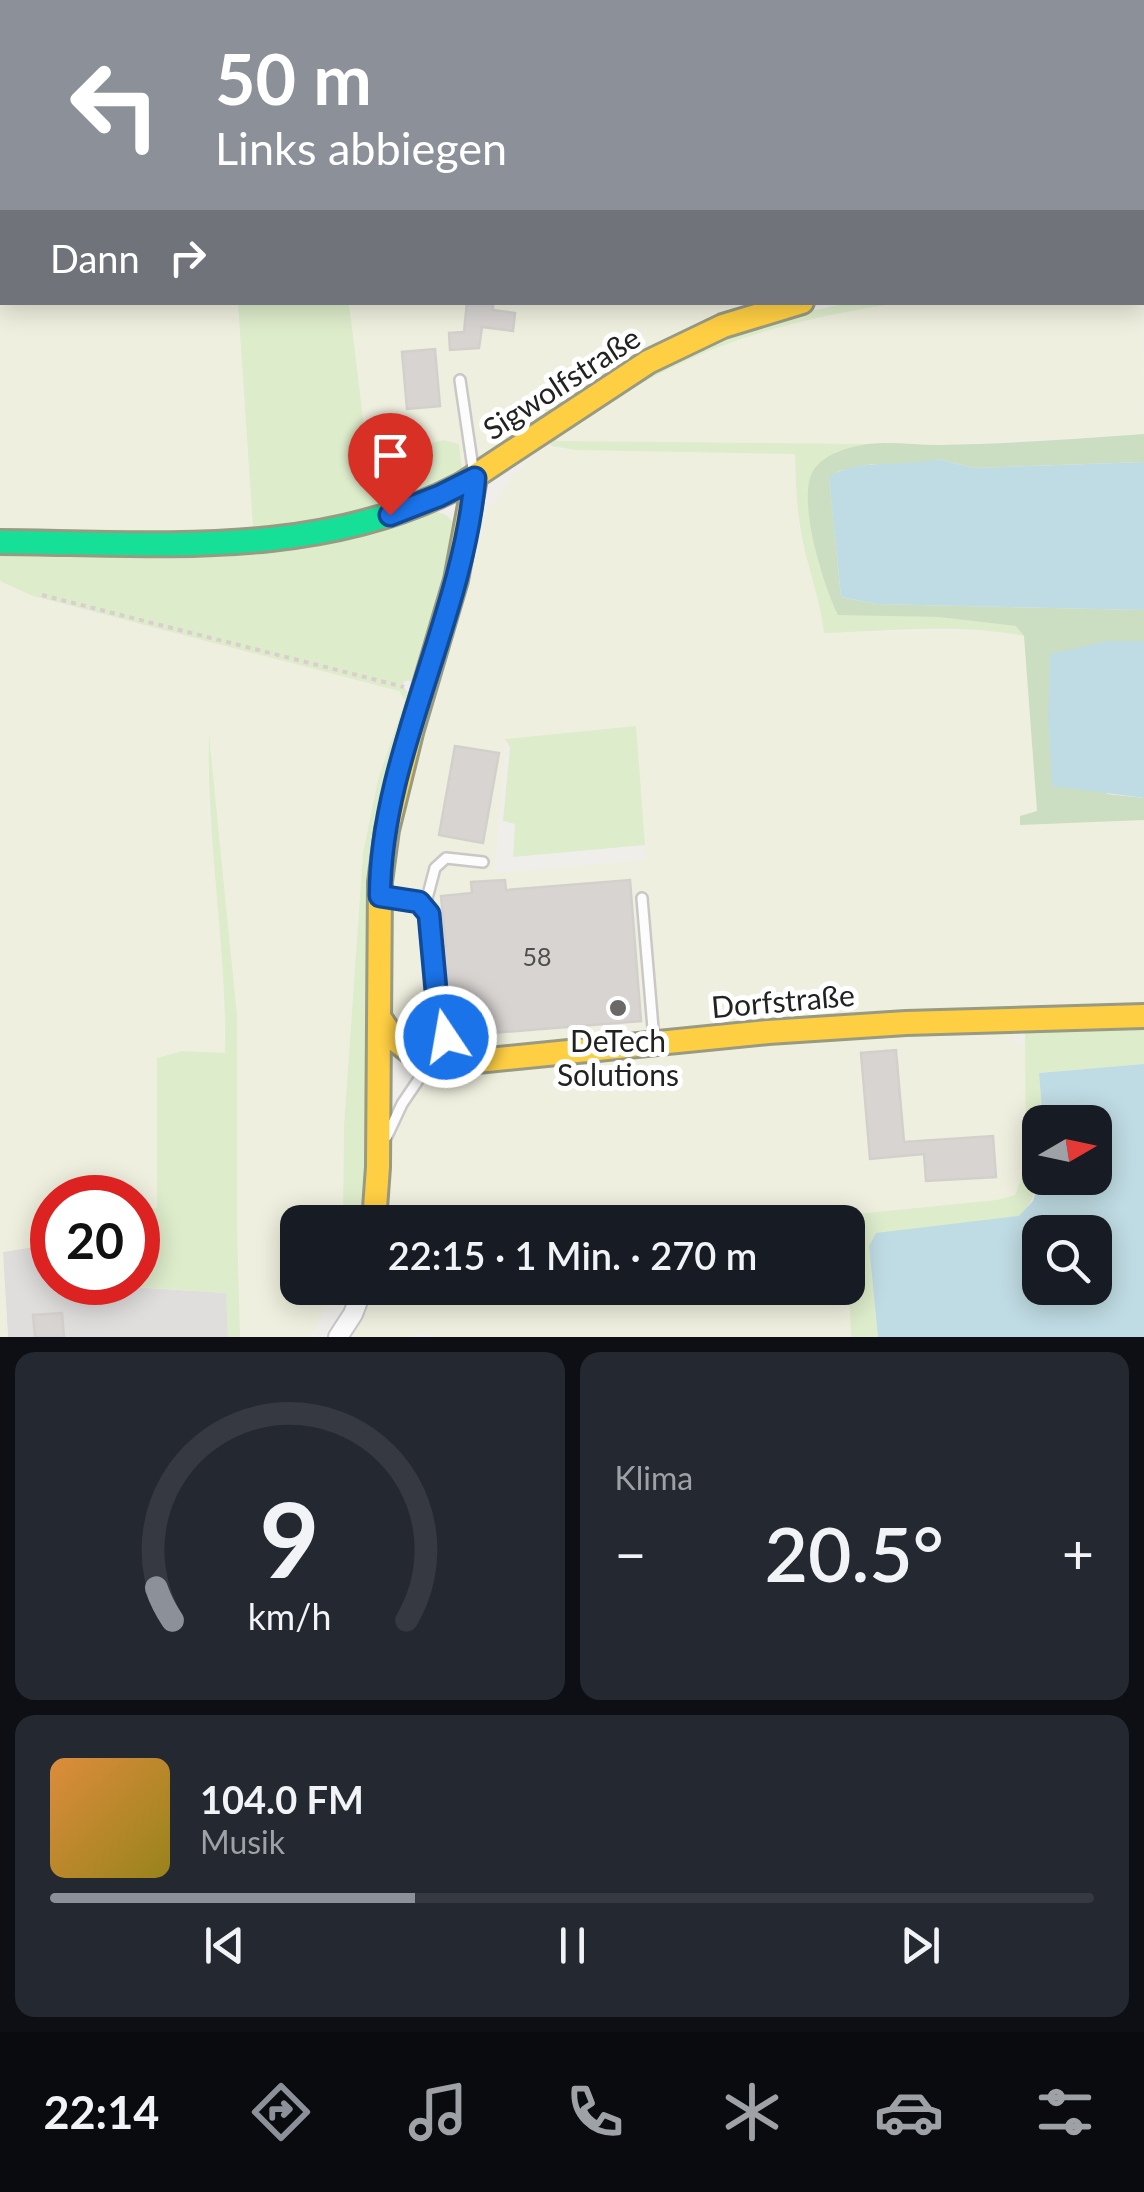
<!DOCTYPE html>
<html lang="de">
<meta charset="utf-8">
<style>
:root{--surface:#171b24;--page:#242831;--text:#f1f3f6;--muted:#9ea1a6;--line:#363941;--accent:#8c9099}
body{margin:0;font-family:Lato,sans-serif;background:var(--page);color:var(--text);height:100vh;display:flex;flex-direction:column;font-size:38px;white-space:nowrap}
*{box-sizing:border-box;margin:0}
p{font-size:32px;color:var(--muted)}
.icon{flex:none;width:55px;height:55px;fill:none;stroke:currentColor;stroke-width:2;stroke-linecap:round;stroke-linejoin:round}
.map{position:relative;height:1337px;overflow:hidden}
.drawer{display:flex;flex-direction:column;gap:15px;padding:15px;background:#0d0f14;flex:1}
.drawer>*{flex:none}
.banner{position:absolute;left:0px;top:0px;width:1145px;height:305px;box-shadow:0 5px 25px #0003;background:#8c9099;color:#fff;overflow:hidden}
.needle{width:65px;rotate:81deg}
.fabs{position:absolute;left:1022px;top:1105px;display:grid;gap:20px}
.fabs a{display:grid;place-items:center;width:90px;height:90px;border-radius:20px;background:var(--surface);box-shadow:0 5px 25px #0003;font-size:50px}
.speed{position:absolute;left:30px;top:1175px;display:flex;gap:20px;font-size:50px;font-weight:700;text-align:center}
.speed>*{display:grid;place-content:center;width:130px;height:130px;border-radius:50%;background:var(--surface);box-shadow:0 5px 25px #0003;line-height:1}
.speed .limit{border:15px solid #d22;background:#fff;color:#111}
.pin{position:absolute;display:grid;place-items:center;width:85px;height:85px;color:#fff;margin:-102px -42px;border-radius:50% 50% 50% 0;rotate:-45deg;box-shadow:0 0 10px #0007}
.pin .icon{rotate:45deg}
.me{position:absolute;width:110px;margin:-55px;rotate:348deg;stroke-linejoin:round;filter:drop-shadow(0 0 8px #0008)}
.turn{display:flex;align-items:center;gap:35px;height:210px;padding:0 50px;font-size:45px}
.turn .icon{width:130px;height:130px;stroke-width:2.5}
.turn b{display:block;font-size:70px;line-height:85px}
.then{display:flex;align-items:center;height:95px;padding:0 50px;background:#0003;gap:20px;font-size:38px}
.big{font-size:75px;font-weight:600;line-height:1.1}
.drawer .tile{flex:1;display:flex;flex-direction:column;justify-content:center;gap:15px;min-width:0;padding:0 35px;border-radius:20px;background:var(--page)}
.drawer .dial{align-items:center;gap:0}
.dial svg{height:260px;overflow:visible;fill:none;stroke:var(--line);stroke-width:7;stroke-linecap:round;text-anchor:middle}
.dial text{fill:var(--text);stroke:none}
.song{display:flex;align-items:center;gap:30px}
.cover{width:120px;height:120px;border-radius:15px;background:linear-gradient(135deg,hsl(30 70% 55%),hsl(50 70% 35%))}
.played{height:10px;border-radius:5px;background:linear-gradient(90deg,var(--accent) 35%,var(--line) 35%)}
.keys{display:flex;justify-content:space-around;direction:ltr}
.heat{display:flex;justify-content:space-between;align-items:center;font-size:55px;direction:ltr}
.drawer .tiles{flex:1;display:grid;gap:15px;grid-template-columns:1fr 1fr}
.tile:last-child{grid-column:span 2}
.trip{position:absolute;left:280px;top:1205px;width:585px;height:100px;border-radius:20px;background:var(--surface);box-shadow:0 5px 25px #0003;font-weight:600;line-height:100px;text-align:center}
.tab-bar{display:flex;height:160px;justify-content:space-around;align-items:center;background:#090b0e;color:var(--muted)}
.tab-bar .icon{width:70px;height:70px}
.tab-bar .active{color:var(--accent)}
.tab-bar b{font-size:45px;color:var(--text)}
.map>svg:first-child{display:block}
.residential{fill:#dfdedc}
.farmland{fill:#efefdf;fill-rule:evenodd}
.grass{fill:#ddeccb}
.forest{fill:#cbdec1}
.water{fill:#bfdbe3;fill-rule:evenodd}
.building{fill:#d7d4d2;stroke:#d3d0cc;stroke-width:2.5}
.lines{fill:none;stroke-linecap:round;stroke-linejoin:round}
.lane-casing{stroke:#c9c8c7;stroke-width:14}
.street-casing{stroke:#c9c8c7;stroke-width:22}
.fast-casing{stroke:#999a82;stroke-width:28}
.slow-casing{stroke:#999a82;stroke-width:28}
.path{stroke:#dccecd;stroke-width:4;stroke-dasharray:5 5;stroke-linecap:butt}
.lane{stroke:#fdfcfc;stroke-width:9}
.street{stroke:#fdfcfc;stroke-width:18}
.fast{stroke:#16e098;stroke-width:22}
.slow{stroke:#ffcf43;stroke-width:22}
.route-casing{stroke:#114b97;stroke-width:25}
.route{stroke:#1a73e8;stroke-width:18}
.poi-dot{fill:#6a6968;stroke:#fff;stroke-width:4}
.labels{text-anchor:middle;stroke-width:10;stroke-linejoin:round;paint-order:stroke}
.number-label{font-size:25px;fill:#4f4e4e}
.street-label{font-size:30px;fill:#222;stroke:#fff}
.poi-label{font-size:30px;fill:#222;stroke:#fff}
</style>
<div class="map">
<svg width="1144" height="1337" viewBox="0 0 1144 1337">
<rect width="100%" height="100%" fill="#f0eeeb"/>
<path class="residential" d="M52 1244V1282L227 1293 228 1337H8L2 1252Z"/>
<path class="farmland" d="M0 0H1144V252L1142 2H2V102Z
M0 110 2 302 238 303 253 528 208 531 0 528Z
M1143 276 1144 434 939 445 556 442V438L594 412 669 367 725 343 793 321 899 303 1142 302Z
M349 303H736L734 313 456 476 443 440 368 461Z
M543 447 576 450 795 454 799 525 811 577 820 596 825 633 941 630 999 631 1024 636 1037 812 1021 824 1144 820V1009L457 1055 421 1050 410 1041 390 1012 389 879 403 801 489 506 496 501 511 477ZM635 726 646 860 494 873 506 739Z
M0 581 61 605 296 662 399 691 405 700 378 780 363 853 344 1127 343 1222H298V1288H335L311 1337H240L237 1228V1016L209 747 208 808 221 921 225 1054 182 1051 157 1058V1209L138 1211V1198H52V1244L3 1252 8 1337H0Z
M1013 1031 1014 1044 1026 1043V1166L1015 1195 998 1200 847 1215V1222H384L387 1161 393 1136 411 1098 436 1074V1087L443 1080 456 1078 794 1042 795 1038Z
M848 1275 851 1337H436L429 1333 405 1337H348L372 1288H848Z"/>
<path class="grass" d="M857 302 899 303C788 320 707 342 611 401 593 412 567 425 556 441L872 444 835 452 838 614 938 617 1017 626 1024 636C959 623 890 631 824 633 820 595 805 563 800 525 796 502 796 477 795 454L576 450 551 446 548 438C645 372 740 320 857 302Z
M238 303H349L368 460 443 440 459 444 462 469 456 476 432 487 355 516 270 531 0 534V528L208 531 253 528Z
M435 511 446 515 457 525V534L452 539 459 544 414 681H405L402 685 411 696 396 747 366 1222H343L344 1127 363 853 378 780 405 700 399 691 33 596 0 581V552L187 555Z
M636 726 645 845 513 857 515 824 503 821 510 747 505 739Z
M209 735 237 1016V1228L240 1337H228L226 1293 79 1283 138 1282V1211L157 1208V1058L182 1051 225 1053C227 946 206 841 209 735Z
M1144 1026V1064L1039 1073 1043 1122H1040C1040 1158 1045 1189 1020 1216L876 1234 869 1246 878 1337H851L846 1215 997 1200 1015 1195 1026 1166 1025 1031Z"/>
<path class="forest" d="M1144 434V462L974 468 938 459 911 466 872 464 839 471 829 478 841 597 876 604 1144 610V641H1107V794L1144 798V820L1020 825V816L1037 811 1024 636 1016 626 938 617 838 615C824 587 794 494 815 468 828 452 849 447 869 444 891 441 915 445 938 445 1006 444 1076 439 1144 434Z"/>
<path class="water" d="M938 459 974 468 1144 462V610L876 604 841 597 829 477C859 457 902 468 938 459Z
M1107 641H1144V798L1052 786 1048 717 1050 654Z
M1144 1064V1337H878L869 1246 876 1233 1019 1216 1033 1201 1040 1178H1095V1122H1043L1039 1073ZM1040 1232H1095V1288H1040Z"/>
<path class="building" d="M467 302H493V310L515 313 513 331 482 327 479 348 450 350 449 333 464 332Z
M435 349 440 406 407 409 402 352Z
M455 746 499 753 483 843 439 835Z
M505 880 506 890 630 880 641 1021 455 1036 450 1004H445L440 947 446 946 441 896 472 893 471 882Z
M896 1050 904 1142 993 1136 996 1177 926 1181 924 1154 870 1159 861 1053Z
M62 1313 64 1337H35L33 1315Z"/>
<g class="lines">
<g class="lane-casing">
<path id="lane" d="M460 380 474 475
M383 896 419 902 429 914 438 1012 447 1032 443 1063
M642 898 654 1040
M425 906 435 868 446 858 483 862
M387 1136 402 1104 427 1067"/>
</g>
<g class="street-casing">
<path id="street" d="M338 1337 353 1314 363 1288"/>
</g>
<g class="fast-casing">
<path id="fast" d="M1142 262H1144
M0 542C156 543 320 560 463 484"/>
</g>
<g class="slow-casing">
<path id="slow" d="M463 484 648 362 723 326 802 302
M381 1020 394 1039 428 1066 768 1032 906 1023 1144 1016
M374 1222 378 1167 380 882 387 830 412 729 456 580 475 478"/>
</g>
<path class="path" d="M0 104 2 105
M42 595 404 687"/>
<use href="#lane" class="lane"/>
<use href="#street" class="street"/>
<use href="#fast" class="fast"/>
<use href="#slow" class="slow"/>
</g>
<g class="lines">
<g class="route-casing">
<path id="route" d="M390 515 439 496 475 478C463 619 380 757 380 896L419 902 429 914 438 1012 446 1037"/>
</g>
<use href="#route" class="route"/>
</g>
<circle class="poi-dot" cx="618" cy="1008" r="10"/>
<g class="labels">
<g class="number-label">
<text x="537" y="966">58</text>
</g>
<g class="street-label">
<text transform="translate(562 384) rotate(-33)" y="10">Sigwolfstraße</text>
<text transform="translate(783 1002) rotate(-5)" y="10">Dorfstraße</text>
</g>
<g class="poi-label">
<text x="618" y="1052">DeTech<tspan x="618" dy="34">Solutions</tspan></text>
</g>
</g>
</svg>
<div class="fabs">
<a><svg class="needle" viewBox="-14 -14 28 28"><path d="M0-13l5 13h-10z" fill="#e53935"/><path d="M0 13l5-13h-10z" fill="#9ea1a6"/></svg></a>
<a><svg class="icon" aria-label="search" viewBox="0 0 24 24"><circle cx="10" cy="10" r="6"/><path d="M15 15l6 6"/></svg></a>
</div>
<div class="speed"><div class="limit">20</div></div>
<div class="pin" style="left:390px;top:515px;background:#d93025"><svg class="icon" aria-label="arrive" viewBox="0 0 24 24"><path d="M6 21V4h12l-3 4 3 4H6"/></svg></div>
<svg class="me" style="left:446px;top:1037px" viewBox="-20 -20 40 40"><circle r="17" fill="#1a73e8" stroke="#fff" stroke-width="3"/><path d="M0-11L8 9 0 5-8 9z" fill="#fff"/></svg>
<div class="trip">22:15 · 1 Min. · 270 m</div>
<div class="banner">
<div class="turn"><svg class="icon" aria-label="left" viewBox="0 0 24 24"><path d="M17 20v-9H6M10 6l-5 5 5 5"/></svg><div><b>50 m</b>Links abbiegen</div></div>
<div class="then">Dann<svg class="icon" aria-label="right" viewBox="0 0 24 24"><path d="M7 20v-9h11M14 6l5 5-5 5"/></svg></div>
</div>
</div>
<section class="drawer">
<div class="tiles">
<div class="tile dial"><svg viewBox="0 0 100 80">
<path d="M14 69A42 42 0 1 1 86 69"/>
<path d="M14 69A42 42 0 0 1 9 59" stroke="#8c9099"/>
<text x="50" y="56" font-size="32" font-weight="700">9</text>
<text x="50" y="72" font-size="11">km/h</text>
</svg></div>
<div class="tile"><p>Klima</p>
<div class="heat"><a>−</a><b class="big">20.5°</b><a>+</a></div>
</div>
<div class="tile">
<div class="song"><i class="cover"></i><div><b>104.0 FM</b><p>Musik</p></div></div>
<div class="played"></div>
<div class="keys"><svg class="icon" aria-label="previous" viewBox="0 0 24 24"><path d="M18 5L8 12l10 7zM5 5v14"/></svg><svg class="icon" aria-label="pause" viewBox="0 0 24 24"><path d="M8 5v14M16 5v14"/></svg><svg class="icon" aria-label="next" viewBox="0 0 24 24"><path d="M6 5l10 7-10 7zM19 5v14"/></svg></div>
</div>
</div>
</section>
<nav class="tab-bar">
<b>22:14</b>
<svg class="icon active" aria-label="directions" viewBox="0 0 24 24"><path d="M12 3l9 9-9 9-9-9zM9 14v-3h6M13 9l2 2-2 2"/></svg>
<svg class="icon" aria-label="music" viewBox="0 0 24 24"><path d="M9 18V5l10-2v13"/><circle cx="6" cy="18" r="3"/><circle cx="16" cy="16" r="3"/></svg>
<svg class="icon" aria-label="phone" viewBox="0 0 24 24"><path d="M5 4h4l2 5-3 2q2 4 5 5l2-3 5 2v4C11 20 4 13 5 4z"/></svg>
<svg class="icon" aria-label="climate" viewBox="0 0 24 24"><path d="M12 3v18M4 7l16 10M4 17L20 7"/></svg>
<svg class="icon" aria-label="car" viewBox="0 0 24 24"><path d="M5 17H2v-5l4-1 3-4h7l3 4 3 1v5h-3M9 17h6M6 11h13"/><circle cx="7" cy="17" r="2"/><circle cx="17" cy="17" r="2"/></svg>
<svg class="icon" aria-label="filters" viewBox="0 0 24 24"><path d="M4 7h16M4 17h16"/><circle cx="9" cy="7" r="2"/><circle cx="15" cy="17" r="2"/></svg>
</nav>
